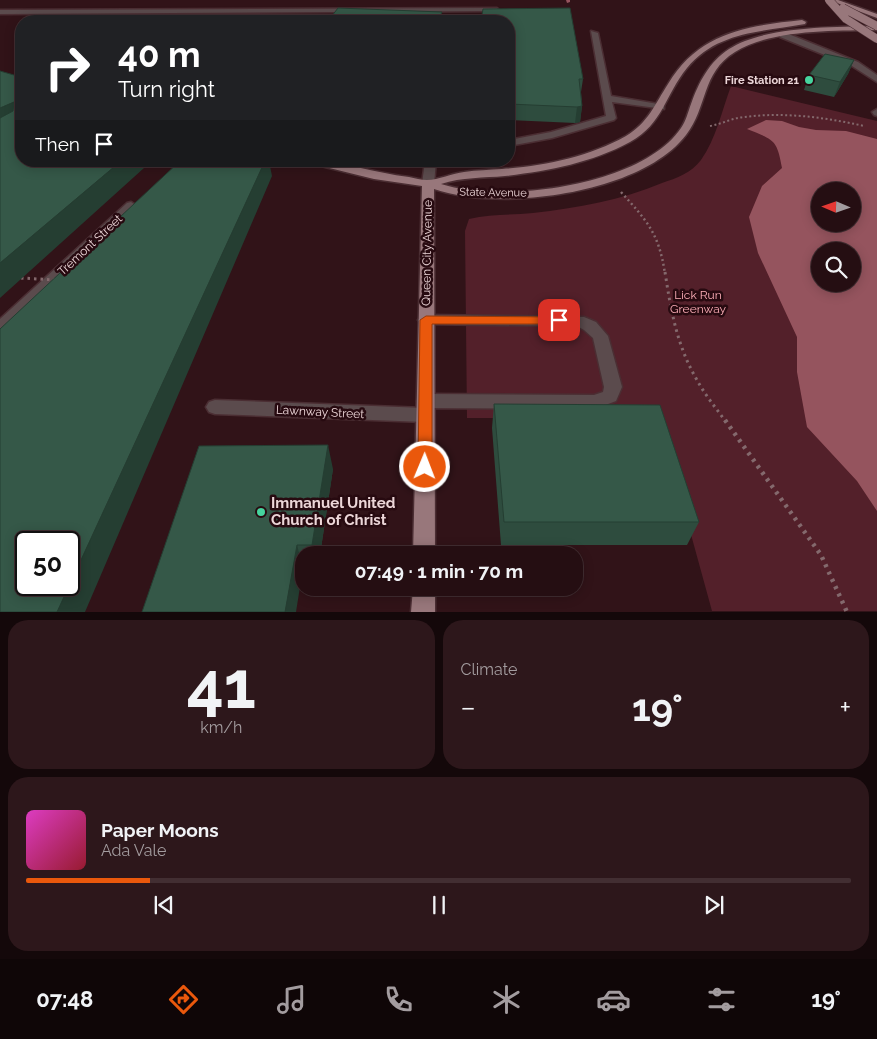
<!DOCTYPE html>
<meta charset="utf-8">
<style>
:root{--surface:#250e12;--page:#2d171b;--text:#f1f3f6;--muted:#a39c9f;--line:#422e32;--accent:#ea580c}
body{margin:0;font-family:Raleway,sans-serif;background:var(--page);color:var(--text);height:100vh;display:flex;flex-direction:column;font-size:19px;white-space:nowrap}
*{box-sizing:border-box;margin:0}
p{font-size:16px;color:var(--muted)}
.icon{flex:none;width:28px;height:28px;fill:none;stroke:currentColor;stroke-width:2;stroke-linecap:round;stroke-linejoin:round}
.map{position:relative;height:612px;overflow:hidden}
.panel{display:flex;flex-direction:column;gap:8px;padding:8px;background:#14080a;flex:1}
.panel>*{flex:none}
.banner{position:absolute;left:15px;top:15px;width:500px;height:152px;border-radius:20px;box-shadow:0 2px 12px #0003,0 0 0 1px var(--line);background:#202124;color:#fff;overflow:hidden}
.needle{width:32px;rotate:272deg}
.fabs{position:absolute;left:811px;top:182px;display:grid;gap:10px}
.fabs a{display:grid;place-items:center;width:50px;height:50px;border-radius:50%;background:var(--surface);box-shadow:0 2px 12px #0003,0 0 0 1px var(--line);font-size:25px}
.speed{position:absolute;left:15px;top:531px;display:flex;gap:10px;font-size:25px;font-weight:700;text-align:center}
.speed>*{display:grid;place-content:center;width:65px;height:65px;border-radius:50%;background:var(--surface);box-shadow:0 2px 12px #0003,0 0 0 1px var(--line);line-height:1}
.speed .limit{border:2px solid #111;border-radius:8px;background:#fff;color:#111}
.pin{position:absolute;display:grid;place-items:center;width:42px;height:42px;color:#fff;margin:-21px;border-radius:10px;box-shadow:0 2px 8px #0006}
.me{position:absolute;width:55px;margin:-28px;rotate:1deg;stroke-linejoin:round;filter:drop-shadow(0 0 4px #0008)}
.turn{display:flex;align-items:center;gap:18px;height:105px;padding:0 20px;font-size:22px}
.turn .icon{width:65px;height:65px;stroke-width:2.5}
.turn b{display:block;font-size:35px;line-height:42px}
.then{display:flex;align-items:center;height:48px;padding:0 20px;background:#0003;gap:10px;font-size:19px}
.big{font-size:38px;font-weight:700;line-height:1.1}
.panel .widget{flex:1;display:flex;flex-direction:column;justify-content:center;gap:8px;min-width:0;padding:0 18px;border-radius:20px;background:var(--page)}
.panel .dial{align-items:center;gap:0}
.dial b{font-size:65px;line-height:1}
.song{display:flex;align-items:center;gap:15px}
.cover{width:60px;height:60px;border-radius:8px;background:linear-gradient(135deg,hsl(310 70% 55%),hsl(350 70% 35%))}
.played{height:5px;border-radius:2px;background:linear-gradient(90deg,var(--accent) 15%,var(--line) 15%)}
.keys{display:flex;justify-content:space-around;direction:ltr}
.heat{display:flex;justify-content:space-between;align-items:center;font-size:28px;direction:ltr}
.panel .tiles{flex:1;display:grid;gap:8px;grid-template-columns:1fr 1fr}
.widget:last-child{grid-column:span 2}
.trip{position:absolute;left:295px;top:546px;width:288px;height:50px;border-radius:20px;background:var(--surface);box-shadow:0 2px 12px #0003,0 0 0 1px var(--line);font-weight:700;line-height:50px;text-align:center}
.menu{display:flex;height:80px;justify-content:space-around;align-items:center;background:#0f0607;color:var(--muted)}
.menu .icon{width:35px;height:35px}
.menu .current{color:var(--accent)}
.menu b{font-size:22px;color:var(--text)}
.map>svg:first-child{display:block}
.green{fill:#53202a;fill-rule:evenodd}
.water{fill:#95545e;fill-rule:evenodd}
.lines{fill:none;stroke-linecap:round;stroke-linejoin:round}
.stream{fill:#95545e;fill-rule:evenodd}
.minor-casing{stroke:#4b2e33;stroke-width:3}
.major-casing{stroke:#4b2e33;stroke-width:3}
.path-far3{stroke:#84696d;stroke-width:2;stroke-dasharray:2 2.5;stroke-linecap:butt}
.path-far2{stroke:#84696d;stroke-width:2.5;stroke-dasharray:2 3;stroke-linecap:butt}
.path-far1{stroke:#84696d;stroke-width:3;stroke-dasharray:2.5 4;stroke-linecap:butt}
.path{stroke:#84696d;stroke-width:4.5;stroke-dasharray:3 5;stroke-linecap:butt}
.minor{fill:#5b4b4d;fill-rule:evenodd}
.major{fill:#98777b;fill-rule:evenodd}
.major-bridge-casing{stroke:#4b2e33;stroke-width:9;stroke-linecap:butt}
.path-bridge{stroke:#84696d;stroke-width:3;stroke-dasharray:2.5 4;stroke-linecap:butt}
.major-bridge{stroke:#98777b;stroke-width:8}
.wall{fill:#2e4c3e}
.shaded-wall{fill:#253e32}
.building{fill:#355848;stroke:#253e32;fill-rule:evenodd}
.route{fill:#ea580c;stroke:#983908}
.poi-dot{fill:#46d49e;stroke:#270a10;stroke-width:2}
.labels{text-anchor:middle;stroke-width:5;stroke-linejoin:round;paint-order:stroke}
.far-poi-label{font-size:11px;font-weight:bold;fill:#ecd6d8;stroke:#270a10;text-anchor:end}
.far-street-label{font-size:11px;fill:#ecd6d8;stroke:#270a10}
.street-label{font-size:12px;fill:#ecd6d8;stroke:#270a10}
.park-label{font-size:12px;fill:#fdaeb8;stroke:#270a10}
.near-poi-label{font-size:15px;font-weight:bold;fill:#ecd6d8;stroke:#270a10;text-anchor:start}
</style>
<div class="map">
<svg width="877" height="612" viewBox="0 0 877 612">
<rect width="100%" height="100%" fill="#311318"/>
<path class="green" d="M731 86 877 121V611H712L659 418H467L465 231 469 219C490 214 512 215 533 213 578 208 621 200 662 183 677 178 691 173 701 160 716 139 722 110 731 86ZM820 191H852V224H820ZM820 251H852V284H820Z"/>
<path class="water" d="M766 120 782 121 799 127 816 130 846 131 877 139V511L857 481 807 427 797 372V337L758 253 749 217 762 186 782 168C777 139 774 140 747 129ZM820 191H852V224H820ZM820 251H852V284H820Z"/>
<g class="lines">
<path class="stream" d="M566 0H570V2L567 3Z"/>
<g class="minor-casing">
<path id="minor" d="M497 8 498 9 495 11 0 14V10Z
M591 31 598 33 611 96 664 105V109L612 102 616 118 614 120 552 138 509 146V140L551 132 606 116Z
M780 33H786L858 62 877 75V82L852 66 780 37Z
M877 109V116L874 115 872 112Z
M425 161H436L434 184 428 187 422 184Z
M131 202 137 206 135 209 6 332 0 333V319L127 203Z
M426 315 584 317 596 322 608 336 622 387 616 401 595 409 426 408 420 406 417 401 420 396 426 394 594 395 603 392 604 387 593 338 584 330 577 326 421 324 418 320 421 316Z
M215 400 425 408 431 410 434 415 431 420 425 422 215 414 209 412 206 407 209 402Z"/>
</g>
<g class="major-casing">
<path id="major" d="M829 0H838L877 14V18Z
M802 20 806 22 805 24C762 32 717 31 687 68 665 95 663 124 630 142 591 163 548 171 505 176 484 178 462 177 441 184 503 204 642 186 681 128 686 121 688 112 691 104 699 82 709 62 729 49 764 26 836 27 877 26V30C835 31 772 29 735 52 701 73 708 107 686 135 641 194 501 212 434 189L435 555H413L422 186 374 179 309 163 308 161C342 161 375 173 409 177 415 178 421 180 427 180 438 180 453 173 464 172 477 170 489 170 502 169 545 166 588 157 626 136 648 123 655 104 668 84 699 32 747 26 802 20Z
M413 588H435V612H411Z"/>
</g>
<path class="path-far3" d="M710 126C722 124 732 118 744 117 784 112 824 117 864 126"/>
<path class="path-far2" d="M621 192C647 221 659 233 665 274"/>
<path class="path-far1" d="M665 272C671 311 677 346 697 380 705 395 716 408 726 422"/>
<path class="path" d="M725 420 821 555 847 612"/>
<use href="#minor" class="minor"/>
<use href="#major" class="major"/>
<g class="major-bridge-casing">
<path id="major-bridge" d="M829 0 846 19 877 39
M843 8 877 26"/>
</g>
<path class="path-bridge" d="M21 278 56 280"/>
<use href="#major-bridge" class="major-bridge"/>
</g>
<path class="wall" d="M509 21 583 79 581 92 582 106 580 122 575 123 509 120Z
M854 60 848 74 834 97 804 90 809 75Z
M494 404 699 522 687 545H501L492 428Z
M199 446 333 469 320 555H304L303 568Z"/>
<path class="shaded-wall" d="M442 12V21H438Z
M854 60 848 74 834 97 840 82Z
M14 102 21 118 0 132V108Z
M582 106 580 122 575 123 577 107Z
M121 161H142L144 168 0 298V263Z
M265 161H269L272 176 85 612H57Z
M328 445 333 469 320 555H315L312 545Z
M297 545 303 568 296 612H285Z"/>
<path class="building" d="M338 8 442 12 438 21H328Z
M570 8 583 79H579L582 106 577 107 509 104V21H481L483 9Z
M825 54 854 60 840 82 809 75Z
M0 71 21 77V161H121L0 263V118L13 111 14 102 0 108Z
M180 161H265L57 612H0V329ZM26 542H69V585H26Z
M494 404 660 405 699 522H504Z
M328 445 312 545H297L285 612H142L199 446Z"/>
<path class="route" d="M426 316 559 317 565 320 559 324H432V467L430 472 425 474 420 472 418 467 420 320Z"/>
<g class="poi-dot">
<circle cx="809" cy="80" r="5"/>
<circle cx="261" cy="512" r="5"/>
</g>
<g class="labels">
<g class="far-poi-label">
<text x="799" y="84">Fire Station 21</text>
</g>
<g class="far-street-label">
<text transform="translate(493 192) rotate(1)" y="4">State Avenue</text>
</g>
<g class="street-label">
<text transform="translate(90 245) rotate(-43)" y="4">Tremont Street</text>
<text transform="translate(427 253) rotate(-89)" y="4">Queen City Avenue</text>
<text transform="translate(320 412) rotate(3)" y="4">Lawnway Street</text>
</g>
<g class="park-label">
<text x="698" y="299">Lick Run<tspan x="698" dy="14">Greenway</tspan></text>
</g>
<g class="near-poi-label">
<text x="271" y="508">Immanuel United<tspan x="271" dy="17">Church of Christ</tspan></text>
</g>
</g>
</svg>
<div class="fabs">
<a><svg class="needle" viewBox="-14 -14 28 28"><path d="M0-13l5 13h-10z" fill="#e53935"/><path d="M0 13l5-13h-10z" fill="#a39c9f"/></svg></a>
<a><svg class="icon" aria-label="search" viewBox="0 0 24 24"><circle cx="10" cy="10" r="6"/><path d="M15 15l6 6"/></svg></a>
</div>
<div class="speed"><div class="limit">50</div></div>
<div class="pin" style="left:559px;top:320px;background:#d93025"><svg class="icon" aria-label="arrive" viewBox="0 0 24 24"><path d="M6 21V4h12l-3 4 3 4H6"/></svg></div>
<svg class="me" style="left:425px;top:467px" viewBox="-20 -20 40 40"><circle r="17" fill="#ea580c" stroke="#fff" stroke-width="3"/><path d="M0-11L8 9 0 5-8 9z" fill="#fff"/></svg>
<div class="trip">07:49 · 1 min · 70 m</div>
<div class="banner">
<div class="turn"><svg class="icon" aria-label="right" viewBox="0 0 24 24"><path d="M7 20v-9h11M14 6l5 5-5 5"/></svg><div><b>40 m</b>Turn right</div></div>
<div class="then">Then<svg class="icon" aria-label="arrive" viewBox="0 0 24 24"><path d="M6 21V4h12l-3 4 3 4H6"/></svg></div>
</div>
</div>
<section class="panel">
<div class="tiles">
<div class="widget dial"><b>41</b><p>km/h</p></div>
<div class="widget"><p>Climate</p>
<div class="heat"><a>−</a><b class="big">19°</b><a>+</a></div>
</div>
<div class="widget">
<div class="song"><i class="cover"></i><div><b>Paper Moons</b><p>Ada Vale</p></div></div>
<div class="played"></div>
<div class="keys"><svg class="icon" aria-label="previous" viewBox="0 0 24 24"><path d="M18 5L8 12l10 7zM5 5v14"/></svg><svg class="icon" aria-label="pause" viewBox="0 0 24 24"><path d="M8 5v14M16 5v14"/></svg><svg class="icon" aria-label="next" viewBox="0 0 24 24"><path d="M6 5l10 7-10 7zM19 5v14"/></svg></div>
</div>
</div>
</section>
<nav class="menu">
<b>07:48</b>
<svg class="icon current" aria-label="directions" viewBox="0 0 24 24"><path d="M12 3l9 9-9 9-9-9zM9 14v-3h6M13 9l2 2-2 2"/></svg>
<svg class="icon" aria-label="music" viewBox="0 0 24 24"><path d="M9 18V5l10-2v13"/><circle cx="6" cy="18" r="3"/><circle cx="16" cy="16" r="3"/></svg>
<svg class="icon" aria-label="phone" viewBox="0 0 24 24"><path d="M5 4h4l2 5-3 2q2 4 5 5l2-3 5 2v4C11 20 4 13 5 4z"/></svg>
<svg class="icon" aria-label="climate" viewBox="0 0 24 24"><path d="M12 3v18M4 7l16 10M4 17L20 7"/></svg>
<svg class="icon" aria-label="car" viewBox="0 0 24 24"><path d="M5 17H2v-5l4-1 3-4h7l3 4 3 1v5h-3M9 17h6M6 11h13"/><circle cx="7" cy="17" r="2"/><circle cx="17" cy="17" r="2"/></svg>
<svg class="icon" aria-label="filters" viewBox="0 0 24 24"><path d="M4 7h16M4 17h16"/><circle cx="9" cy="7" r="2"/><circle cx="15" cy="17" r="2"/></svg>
<b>19°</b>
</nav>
